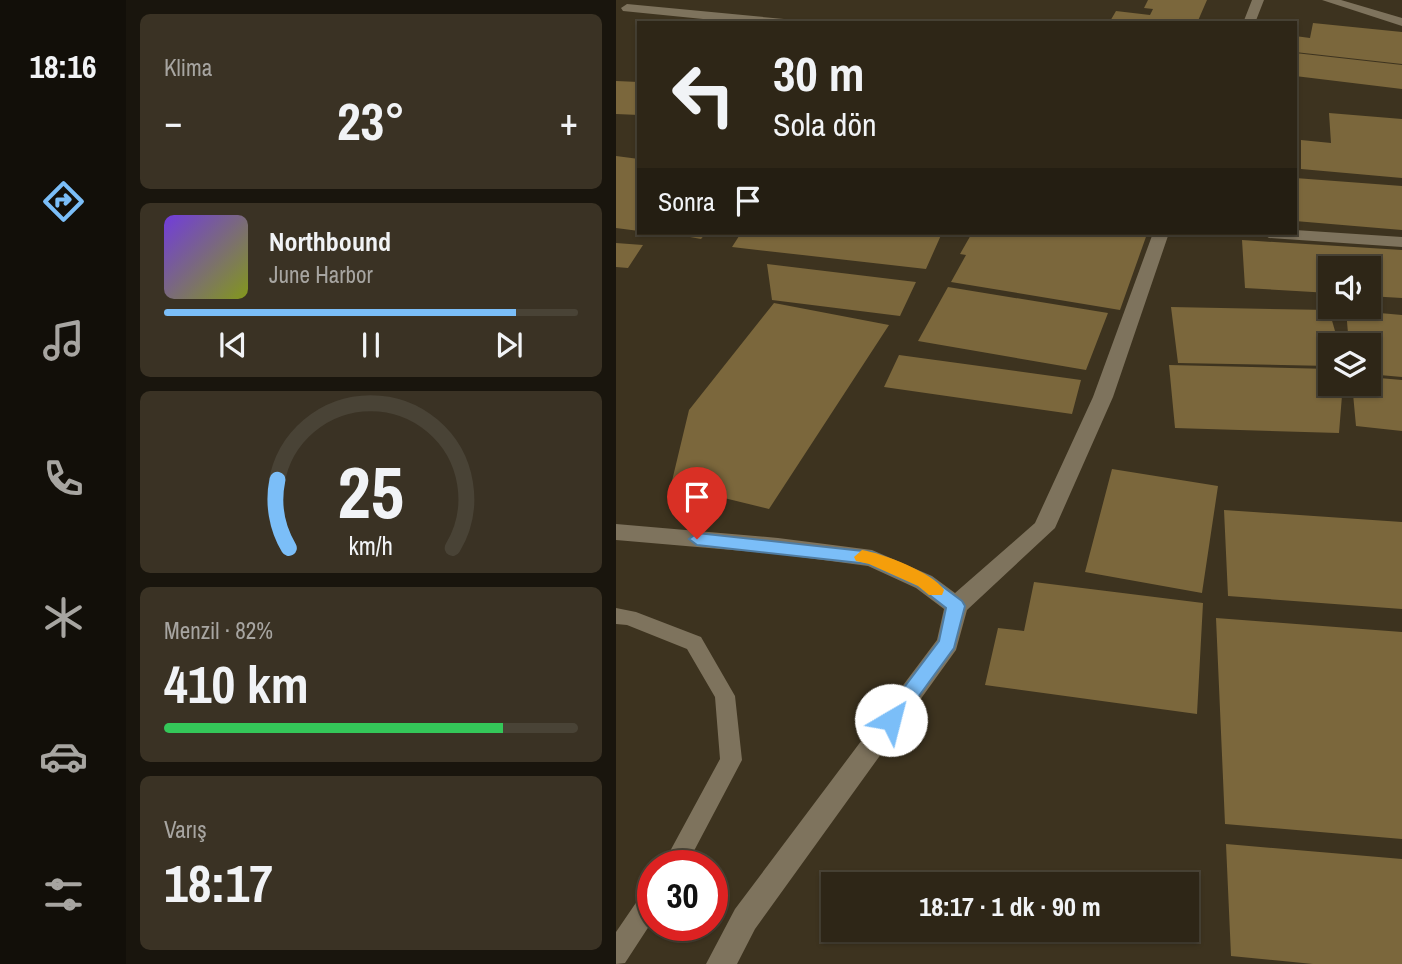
<!DOCTYPE html>
<html lang="tr">
<meta charset="utf-8">
<style>
:root{--surface:#2e2617;--page:#3a3224;--text:#f1f3f6;--muted:#a7a5a1;--line:#494336;--accent:#7bbef8}
body{margin:0;font-family:"Archivo Narrow",sans-serif;background:var(--page);color:var(--text);height:100vh;display:flex;flex-direction:column;font-size:26px;white-space:nowrap}
*{box-sizing:border-box;margin:0}
p{font-size:23px;color:var(--muted)}
.icon{flex:none;width:38px;height:38px;fill:none;stroke:currentColor;stroke-width:2;stroke-linecap:round;stroke-linejoin:round}
.map{position:relative;flex:1;overflow:hidden}
.side{display:flex;flex-direction:column;gap:14px;padding:14px;background:#19150d;width:490px}
.side>*{flex:none}
.hud{position:absolute;left:21px;top:21px;width:660px;height:214px;border-radius:0px;box-shadow:0 2px 5px #0004,0 0 0 2px var(--line);background:#2e2617;color:var(--text);overflow:hidden}
.buttons{position:absolute;left:702px;top:256px;display:grid;gap:14px}
.buttons a{display:grid;place-items:center;width:63px;height:63px;border-radius:0px;background:var(--surface);box-shadow:0 2px 5px #0004,0 0 0 2px var(--line);font-size:35px}
.speed{position:absolute;left:21px;top:850px;display:flex;gap:14px;font-size:35px;font-weight:700;text-align:center}
.speed>*{display:grid;place-content:center;width:91px;height:91px;border-radius:50%;background:var(--surface);box-shadow:0 2px 5px #0004,0 0 0 2px var(--line);line-height:1}
.speed .limit{border:10px solid #d22;background:#fff;color:#111}
.pin{position:absolute;display:grid;place-items:center;width:60px;height:60px;color:#fff;margin:-72px -30px;border-radius:50% 50% 50% 0;rotate:-45deg;box-shadow:0 0 7px #0007}
.pin .icon{rotate:45deg}
.me{position:absolute;width:77px;margin:-38px;rotate:37deg;stroke-linejoin:round;filter:drop-shadow(0 0 5px #0008)}
.turn{display:flex;align-items:center;gap:24px;height:147px;padding:0 21px;font-size:32px}
.turn .icon{width:91px;height:91px;stroke-width:2.5}
.turn b{display:block;font-size:49px;line-height:60px}
.then{display:flex;align-items:center;height:66px;padding:0 21px;background:#0003;gap:14px;font-size:26px}
.big{font-size:52px;font-weight:700;line-height:1.1}
.side .tile{flex:1;display:flex;flex-direction:column;justify-content:center;gap:10px;min-width:0;padding:0 24px;border-radius:10px;background:var(--page)}
.side .dial{align-items:center;gap:0}
.dial svg{height:182px;overflow:visible;fill:none;stroke:var(--line);stroke-width:7;stroke-linecap:round;text-anchor:middle}
.dial text{fill:var(--text);stroke:none}
.song{display:flex;align-items:center;gap:21px}
.cover{width:84px;height:84px;border-radius:10px;background:linear-gradient(135deg,hsl(260 70% 55%),hsl(70 70% 35%))}
.played{height:7px;border-radius:4px;background:linear-gradient(90deg,var(--accent) 85%,var(--line) 85%)}
.keys{display:flex;justify-content:space-around;direction:ltr}
.heat{display:flex;justify-content:space-between;align-items:center;font-size:38px;direction:ltr}
.charge{height:10px;border-radius:5px;background:linear-gradient(90deg,#34c759 82%,var(--line) 0)}
.trip{position:absolute;left:205px;top:872px;width:378px;height:70px;border-radius:0px;background:var(--surface);box-shadow:0 2px 5px #0004,0 0 0 2px var(--line);font-weight:700;line-height:70px;text-align:center}
main{display:flex;flex:1;min-height:0}
.menu{display:flex;flex-direction:column;width:126px;justify-content:space-around;align-items:center;background:#120f09;color:var(--muted)}
.menu .icon{width:49px;height:49px}
.menu .current{color:var(--accent)}
.menu b{font-size:32px;color:var(--text)}
.map>svg:first-child{display:block}
.building{fill:#7b673c}
.lines{fill:none;stroke-linecap:round;stroke-linejoin:round}
.lane{fill:#7e735d;fill-rule:evenodd}
.street{fill:#7e735d;fill-rule:evenodd}
.route{fill:#7bbef8;stroke:#507ca1;stroke-width:2}
.slow{fill:#f59e0b}
</style>
<main>
<nav class="menu">
<b>18:16</b>
<svg class="icon current" aria-label="directions" viewBox="0 0 24 24"><path d="M12 3l9 9-9 9-9-9zM9 14v-3h6M13 9l2 2-2 2"/></svg>
<svg class="icon" aria-label="music" viewBox="0 0 24 24"><path d="M9 18V5l10-2v13"/><circle cx="6" cy="18" r="3"/><circle cx="16" cy="16" r="3"/></svg>
<svg class="icon" aria-label="phone" viewBox="0 0 24 24"><path d="M5 4h4l2 5-3 2q2 4 5 5l2-3 5 2v4C11 20 4 13 5 4z"/></svg>
<svg class="icon" aria-label="climate" viewBox="0 0 24 24"><path d="M12 3v18M4 7l16 10M4 17L20 7"/></svg>
<svg class="icon" aria-label="car" viewBox="0 0 24 24"><path d="M5 17H2v-5l4-1 3-4h7l3 4 3 1v5h-3M9 17h6M6 11h13"/><circle cx="7" cy="17" r="2"/><circle cx="17" cy="17" r="2"/></svg>
<svg class="icon" aria-label="filters" viewBox="0 0 24 24"><path d="M4 7h16M4 17h16"/><circle cx="9" cy="7" r="2"/><circle cx="15" cy="17" r="2"/></svg>
</nav>
<section class="side">
<div class="tile"><p>Klima</p>
<div class="heat"><a>−</a><b class="big">23°</b><a>+</a></div>
</div>
<div class="tile">
<div class="song"><i class="cover"></i><div><b>Northbound</b><p>June Harbor</p></div></div>
<div class="played"></div>
<div class="keys"><svg class="icon" aria-label="previous" viewBox="0 0 24 24"><path d="M18 5L8 12l10 7zM5 5v14"/></svg><svg class="icon" aria-label="pause" viewBox="0 0 24 24"><path d="M8 5v14M16 5v14"/></svg><svg class="icon" aria-label="next" viewBox="0 0 24 24"><path d="M6 5l10 7-10 7zM19 5v14"/></svg></div>
</div>
<div class="tile dial"><svg viewBox="0 0 100 80">
<path d="M14 69A42 42 0 1 1 86 69"/>
<path d="M14 69A42 42 0 0 1 9 39" stroke="#7bbef8"/>
<text x="50" y="56" font-size="32" font-weight="700">25</text>
<text x="50" y="72" font-size="11">km/h</text>
</svg></div>
<div class="tile"><p>Menzil · 82%</p><b class="big">410 km</b><div class="charge"></div></div>
<div class="tile"><p>Varış</p><b class="big">18:17</b></div>
</section>
<div class="map">
<svg width="786" height="964" viewBox="0 0 786 964">
<rect width="100%" height="100%" fill="#3d331f"/>
<path class="building" d="M532 0H591L581 23H493L500 11 534 15 537 9 528 8Z
M697 23 786 32V64L679 52V36L694 38Z
M679 53 786 65V89L679 76Z
M0 81 23 82V115L0 114Z
M713 113 786 119V178L685 169V140L715 143Z
M0 156 23 159V231L0 228Z
M679 178 786 186V230L679 221Z
M52 233H90L85 239Z
M125 233H326L310 269 116 247Z
M356 233H523L531 234 504 310 335 282 350 255 344 254Z
M626 240 786 250V298L752 296V268H714V293L629 288Z
M0 243 27 245 12 268 0 267Z
M151 264 300 282 284 316 156 300Z
M332 287 492 313 470 370 302 341Z
M158 303 273 325 153 509 55 485 73 410Z
M555 307 713 310 723 345H714V366L562 363Z
M730 310 786 315V377L752 374V345H733Z
M283 355 465 380 456 414 268 387Z
M553 365 714 369V383H727L723 433 559 428Z
M752 377 786 380V431L740 426 736 383H752Z
M496 469 602 486 586 593 469 572Z
M608 510 786 522V609L612 596Z
M418 582 587 603 581 714 369 685 382 628 408 631Z
M600 618 786 632V839L609 824Z
M610 844 786 859V964H697L615 956Z"/>
<g class="lines">
<path class="lane" d="M0 608 20 612 85 637 119 696 126 760 70 866H46L104 759 99 697 71 649 11 625 0 624Z
M37 888V920L9 963 0 964V932L28 891Z"/>
<path class="street" d="M636 0H648L639 23H627Z
M706 0H725L786 18V26Z
M11 4 168 19 174 23H127L7 11 5 8Z
M679 230 786 237V247L653 238 645 233H679Z
M537 233H553L497 397 439 528 351 610 340 650 139 929 121 964H90L119 909 321 640 328 609 300 588 252 566 162 554 0 540V524L162 538 256 550 316 576 339 593 419 523 477 397Z"/>
</g>
<path class="route" d="M81 533 256 552 314 577 346 601 349 606 338 648 281 726 275 728 268 726 265 720 268 714 323 641 330 608 302 586 253 564 81 545 73 539Z"/>
<path class="slow" d="M246 550C266 553 318 573 328 590L326 595H313L302 586 253 564 240 561 238 557Z"/>
</svg>
<div class="buttons">
<a><svg class="icon" aria-label="sound" viewBox="0 0 24 24"><path d="M4 9h4l5-4v14l-5-4H4zM17 9q2 3 0 6"/></svg></a>
<a><svg class="icon" aria-label="layers" viewBox="0 0 24 24"><path d="M12 4l9 5-9 5-9-5zM3 14l9 5 9-5"/></svg></a>
</div>
<div class="speed"><div class="limit">30</div></div>
<div class="pin" style="left:81px;top:539px;background:#d93025"><svg class="icon" aria-label="arrive" viewBox="0 0 24 24"><path d="M6 21V4h12l-3 4 3 4H6"/></svg></div>
<svg class="me" style="left:275px;top:720px" viewBox="-20 -20 40 40"><circle r="19" fill="#fff"/><path d="M0-13L10 11 0 6-10 11z" fill="#7bbef8"/></svg>
<div class="trip">18:17 · 1 dk · 90 m</div>
<div class="hud">
<div class="turn"><svg class="icon" aria-label="left" viewBox="0 0 24 24"><path d="M17 20v-9H6M10 6l-5 5 5 5"/></svg><div><b>30 m</b>Sola dön</div></div>
<div class="then">Sonra<svg class="icon" aria-label="arrive" viewBox="0 0 24 24"><path d="M6 21V4h12l-3 4 3 4H6"/></svg></div>
</div>
</div>
</main>
